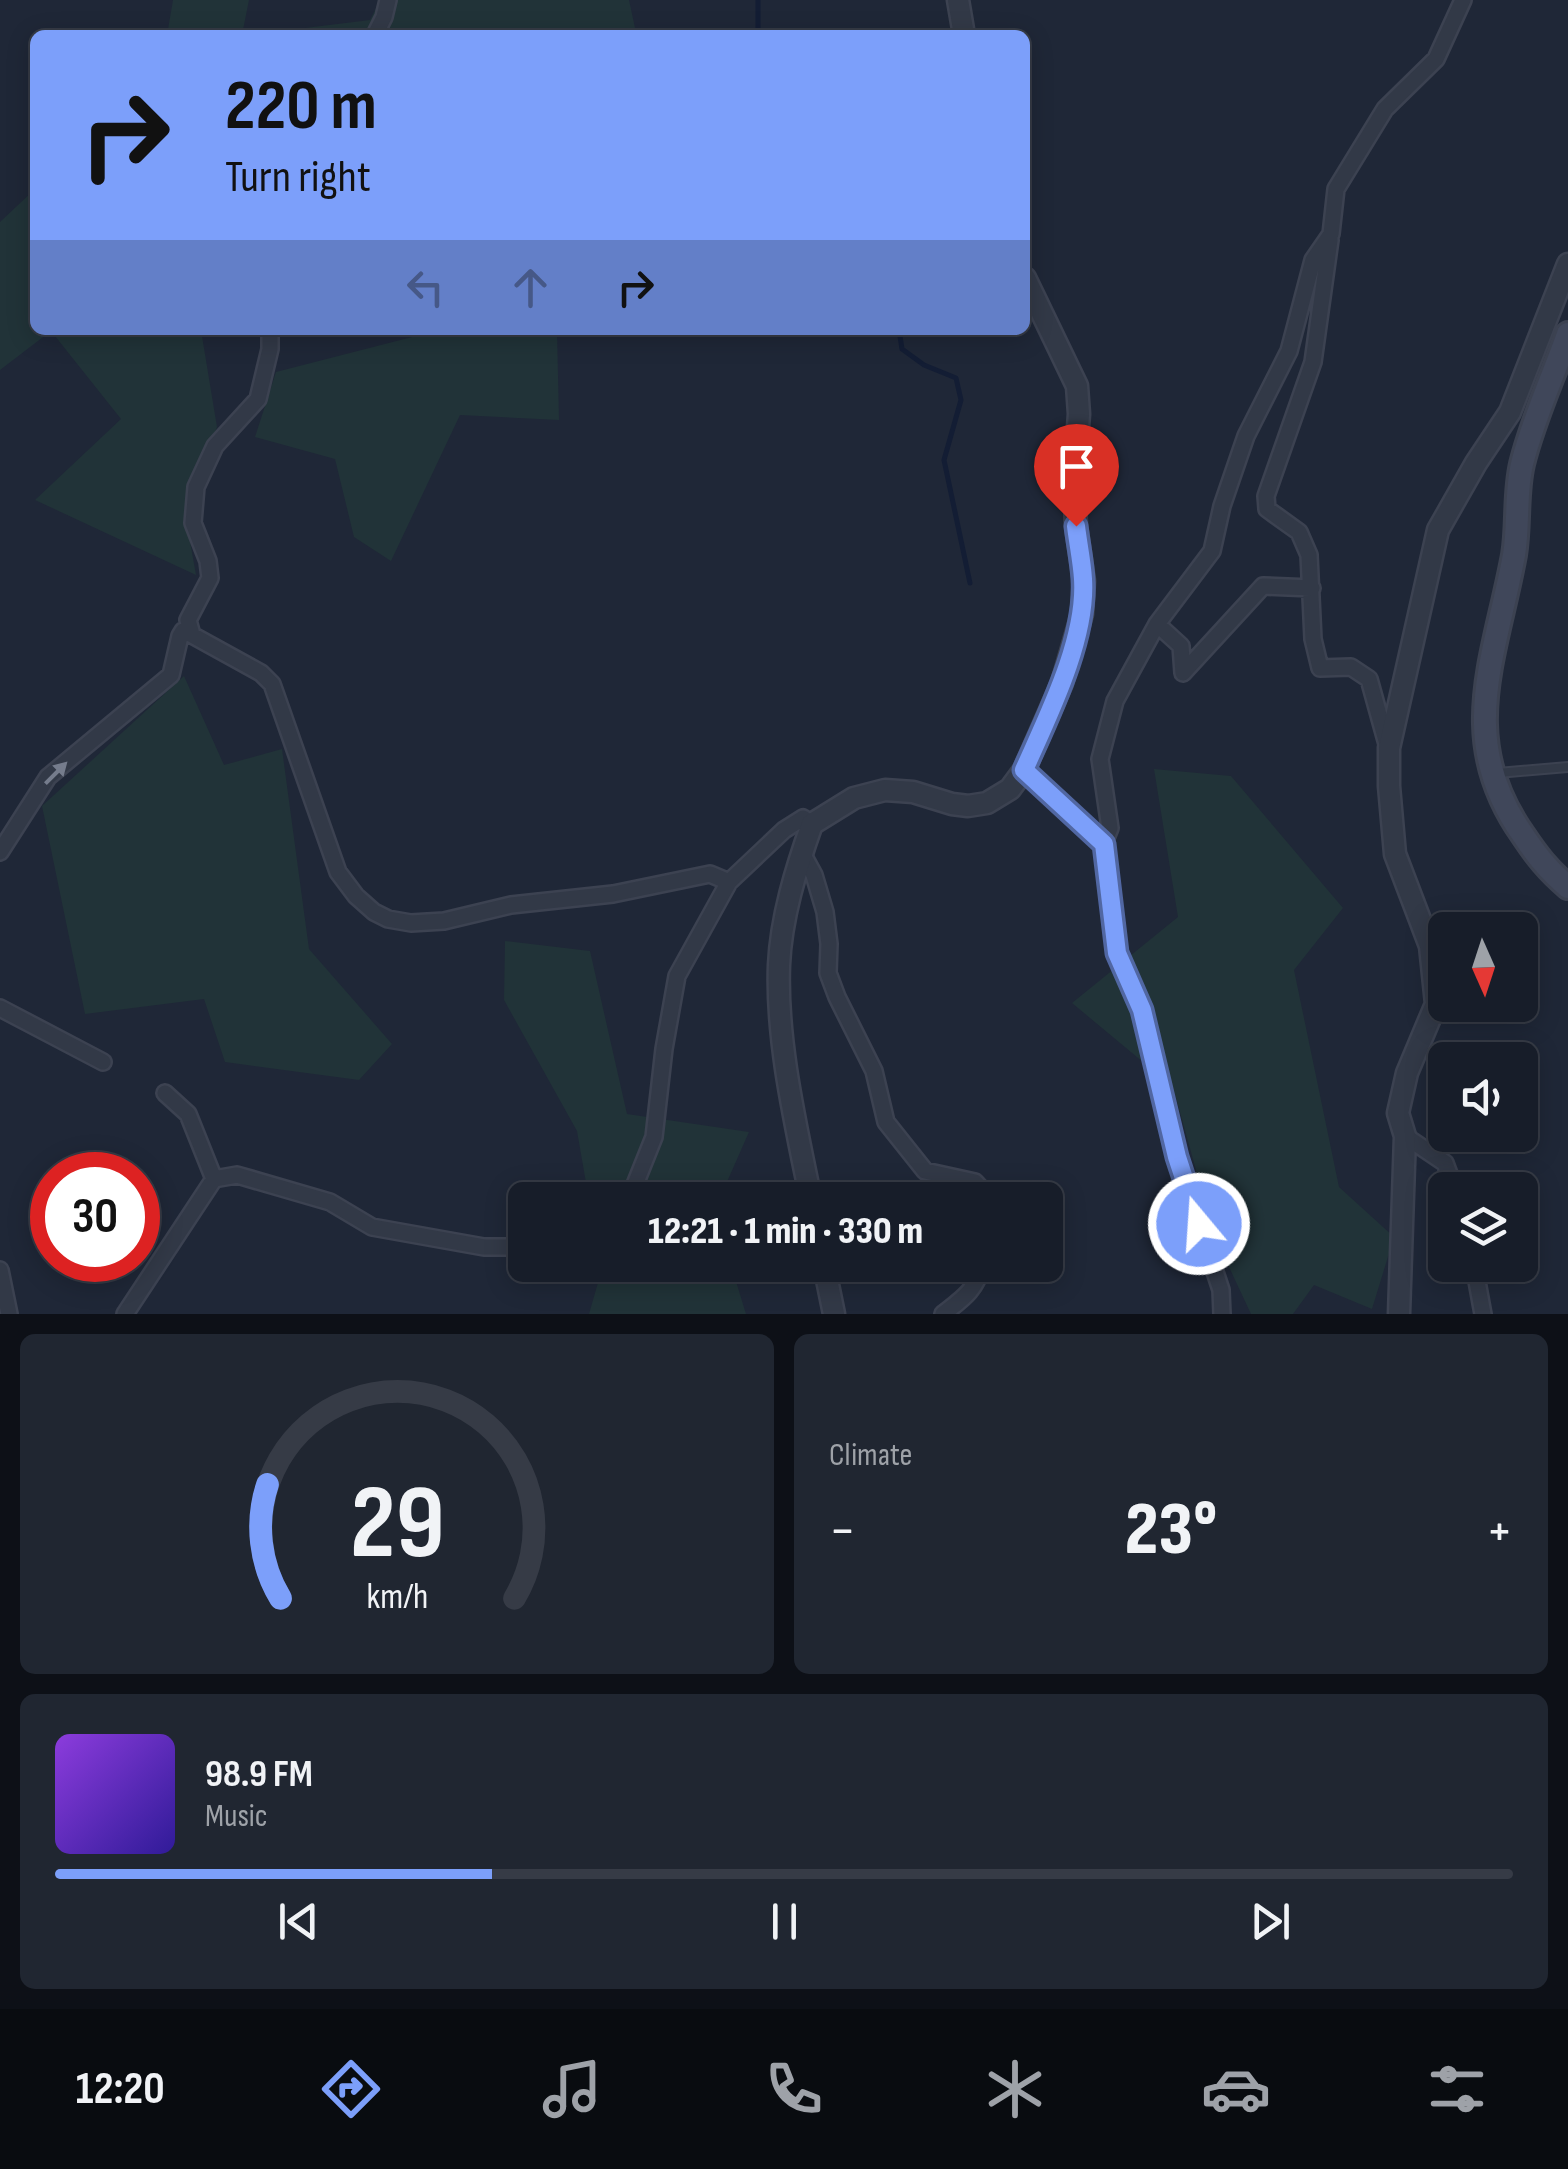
<!DOCTYPE html>
<meta charset="utf-8">
<style>
:root{--surface:#171d29;--page:#202631;--text:#f1f3f6;--muted:#9ea2a8;--line:#363b46;--accent:#7c9ffa}
body{margin:0;font-family:"Sofia Sans Condensed",sans-serif;background:var(--page);color:var(--text);height:100vh;display:flex;flex-direction:column;font-size:38px;white-space:nowrap}
*{box-sizing:border-box;margin:0}
p{font-size:32px;color:var(--muted)}
.icon{flex:none;width:55px;height:55px;fill:none;stroke:currentColor;stroke-width:2;stroke-linecap:round;stroke-linejoin:round}
.map{position:relative;height:1314px;overflow:hidden}
.side{display:flex;flex-direction:column;gap:20px;padding:20px;background:#0d1017;flex:1}
.side>*{flex:none}
.banner{position:absolute;left:30px;top:30px;width:1000px;height:305px;border-radius:15px;box-shadow:0 5px 25px #0003,0 0 0 2px var(--line);background:#7c9ffa;color:#111;overflow:hidden}
.needle{width:65px;rotate:177deg}
.tools{position:absolute;left:1428px;top:912px;display:grid;gap:20px}
.tools a{display:grid;place-items:center;width:110px;height:110px;border-radius:15px;background:var(--surface);box-shadow:0 5px 25px #0003,0 0 0 2px var(--line);font-size:50px}
.speed{position:absolute;left:30px;top:1152px;display:flex;gap:20px;font-size:50px;font-weight:700;text-align:center}
.speed>*{display:grid;place-content:center;width:130px;height:130px;border-radius:50%;background:var(--surface);box-shadow:0 5px 25px #0003,0 0 0 2px var(--line);line-height:1}
.speed .limit{border:15px solid #d22;background:#fff;color:#111}
.pin{position:absolute;display:grid;place-items:center;width:85px;height:85px;color:#fff;margin:-102px -42px;border-radius:50% 50% 50% 0;rotate:-45deg;box-shadow:0 0 10px #0007}
.pin .icon{rotate:45deg}
.me{position:absolute;width:110px;margin:-55px;rotate:342deg;stroke-linejoin:round;filter:drop-shadow(0 0 8px #0008)}
.turn{display:flex;align-items:center;gap:35px;height:210px;padding:0 30px;font-size:45px}
.turn .icon{width:130px;height:130px;stroke-width:2.5}
.turn b{display:block;font-size:70px;line-height:85px}
.lanes{display:flex;align-items:center;height:95px;padding:0 30px;background:#0003;justify-content:center;gap:50px;direction:ltr}
.lanes .off{opacity:.35}
.big{font-size:75px;font-weight:800;line-height:1.1}
.side .card{flex:1;display:flex;flex-direction:column;justify-content:center;gap:15px;min-width:0;padding:0 35px;border-radius:15px;background:var(--page)}
.side .dial{align-items:center;gap:0}
.dial svg{height:260px;overflow:visible;fill:none;stroke:var(--line);stroke-width:7;stroke-linecap:round;text-anchor:middle}
.dial text{fill:var(--text);stroke:none}
.song{display:flex;align-items:center;gap:30px}
.cover{width:120px;height:120px;border-radius:15px;background:linear-gradient(135deg,hsl(270 70% 55%),hsl(250 70% 35%))}
.played{height:10px;border-radius:5px;background:linear-gradient(90deg,var(--accent) 30%,var(--line) 30%)}
.keys{display:flex;justify-content:space-around;direction:ltr}
.heat{display:flex;justify-content:space-between;align-items:center;font-size:55px;direction:ltr}
.side .tiles{flex:1;display:grid;gap:20px;grid-template-columns:1fr 1fr}
.card:last-child{grid-column:span 2}
.trip{position:absolute;left:508px;top:1182px;width:555px;height:100px;border-radius:15px;background:var(--surface);box-shadow:0 5px 25px #0003,0 0 0 2px var(--line);font-weight:800;line-height:100px;text-align:center}
.menu{display:flex;height:160px;justify-content:space-around;align-items:center;background:#090c10;color:var(--muted)}
.menu .icon{width:70px;height:70px}
.menu .on{color:var(--accent)}
.menu b{font-size:45px;color:var(--text)}
.map>svg:first-child{display:block}
.green{fill:#213338}
.lines{fill:none;stroke-linecap:round;stroke-linejoin:round}
.stream{stroke:#131d34;stroke-width:5}
.service-casing{stroke:#3c4251;stroke-width:12}
.minor-casing{stroke:#3c4251;stroke-width:20}
.tertiary-casing{stroke:#3c4251;stroke-width:25}
.secondary-casing{stroke:#3c4251;stroke-width:28}
.service{stroke:#323947;stroke-width:8}
.minor{stroke:#323947;stroke-width:15}
.tertiary{stroke:#323947;stroke-width:20}
.secondary{stroke:#40475a;stroke-width:22}
.oneway{fill:#757c8c}
.route-casing{stroke:#5167a2;stroke-width:25}
.route{stroke:#7c9ffa;stroke-width:18}
</style>
<div class="map">
<svg width="1568" height="1314" viewBox="0 0 1568 1314">
<rect width="100%" height="100%" fill="#1f2737"/>
<path class="green" d="M173 0H249L242 35H167Z
M380 0H629L635 28 628 35H248L370 20Z
M35 189V330H201L217 427 185 513 196 575 35 500 121 419 51 331 0 370V222Z
M446 330H557L559 420 460 415 391 561 354 537 335 459 255 437 276 372 416 336Z
M184 676 224 765 282 749 309 949 392 1044 359 1080 225 1062 204 999 85 1014 42 806Z
M1154 769 1231 776 1343 908 1294 970 1339 1187 1394 1237 1372 1309 1314 1285 1293 1314H1251L1214 1235 1173 1087 1072 1003 1178 917Z
M505 941 590 951 627 1114 749 1132 719 1200H589L577 1131 504 1000Z
M600 1265H731L746 1314H589L601 1272Z"/>
<g class="lines">
<path class="stream" d="M758 35V0
M899 330 902 349 924 365 956 378 961 400 944 460 970 583"/>
<g class="service-casing">
<path id="service" d="M1498 773 1568 767"/>
</g>
<g class="minor-casing">
<path id="minor" d="M375 35 384 17 388 0
M1330 240 1313 362 1266 496 1267 509 1299 532 1309 555 1313 639 1320 668 1351 667 1369 679 1387 744
M270 330V349L258 399 215 446 196 487 193 523 208 561 210 578 188 620 192 635 261 673 272 684 338 872 356 896 374 912 388 919 411 923 444 921 511 905 613 894 710 874 729 882 784 830 803 818 812 824
M1157 624 1181 646 1183 673 1263 586 1312 588
M1024 770 1104 843 1117 953 1142 1010 1177 1157 1221 1290 1222 1314
M1104 843 1110 828 1100 759 1115 701 1157 624 1212 551 1222 506 1246 436 1289 351 1313 260 1331 234 1336 189 1385 109 1436 59 1463 0
M0 852 48 777 171 675 180 636 183 631 190 630
M802 853 814 875 825 912 829 944 828 973 837 997 874 1071 886 1122 925 1171 975 1182 988 1196V1200
M0 1008 103 1062
M165 1093 188 1114 214 1179
M1405 1136 1445 1163 1455 1190
M627 1200 632 1192 654 1137 664 1049 677 976 729 882
M1474 1265 1483 1314
M0 1270 9 1314
M125 1314 214 1179 237 1175 330 1202 372 1227 484 1247H525
M943 1314C961 1300 978 1289 981 1265"/>
</g>
<g class="tertiary-casing">
<path id="tertiary" d="M958 0 964 35
M811 1200C796 1126 776 1041 779 965 781 918 796 869 812 824L854 798 885 790 913 792 952 804 968 806 987 803 1010 789 1024 770 1062 683 1082 614 1084 581 1076 526 1074 481 1079 414 1077 386 1025 278
M824 1265 834 1314
M1399 1314 1405 1136 1398 1113 1407 1073 1436 1004 1430 946 1395 854 1389 786V748L1438 530 1476 463 1510 412 1568 264"/>
</g>
<g class="secondary-casing">
<path id="secondary" d="M1568 334C1553 377 1533 419 1522 464 1515 494 1519 525 1514 555 1495 658 1455 739 1523 835 1537 856 1548 870 1568 887"/>
</g>
<use href="#service" class="service"/>
<use href="#minor" class="minor"/>
<use href="#tertiary" class="tertiary"/>
<use href="#secondary" class="secondary"/>
</g>
<defs><path id="oneway-solid" d="M-6-.8H1V-3.2L6.5 0L1 3.2V.8H-6Z" transform="scale(2.5)"/></defs>
<use class="oneway" href="#oneway-solid" transform="translate(56 773) rotate(-45)"/>
<g class="lines">
<g class="route-casing">
<path id="route" d="M1076 526C1078 543 1082 562 1083 579 1087 639 1048 716 1024 770L1104 844 1117 953 1142 1010 1177 1157 1199 1224"/>
</g>
<use href="#route" class="route"/>
</g>
</svg>
<div class="tools">
<a><svg class="needle" viewBox="-14 -14 28 28"><path d="M0-13l5 13h-10z" fill="#e53935"/><path d="M0 13l5-13h-10z" fill="#9ea2a8"/></svg></a>
<a><svg class="icon" aria-label="sound" viewBox="0 0 24 24"><path d="M4 9h4l5-4v14l-5-4H4zM17 9q2 3 0 6"/></svg></a>
<a><svg class="icon" aria-label="layers" viewBox="0 0 24 24"><path d="M12 4l9 5-9 5-9-5zM3 14l9 5 9-5"/></svg></a>
</div>
<div class="speed"><div class="limit">30</div></div>
<div class="pin" style="left:1076px;top:526px;background:#d93025"><svg class="icon" aria-label="arrive" viewBox="0 0 24 24"><path d="M6 21V4h12l-3 4 3 4H6"/></svg></div>
<svg class="me" style="left:1199px;top:1224px" viewBox="-20 -20 40 40"><circle r="17" fill="#7c9ffa" stroke="#fff" stroke-width="3"/><path d="M0-11L8 9 0 5-8 9z" fill="#fff"/></svg>
<div class="trip">12:21 · 1 min · 330 m</div>
<div class="banner">
<div class="turn"><svg class="icon" aria-label="right" viewBox="0 0 24 24"><path d="M7 20v-9h11M14 6l5 5-5 5"/></svg><div><b>220 m</b>Turn right</div></div>
<div class="lanes"><svg class="icon off" aria-label="left" viewBox="0 0 24 24"><path d="M17 20v-9H6M10 6l-5 5 5 5"/></svg><svg class="icon off" aria-label="ahead" viewBox="0 0 24 24"><path d="M12 20V5M6 11l6-6 6 6"/></svg><svg class="icon" aria-label="right" viewBox="0 0 24 24"><path d="M7 20v-9h11M14 6l5 5-5 5"/></svg></div>
</div>
</div>
<section class="side">
<div class="tiles">
<div class="card dial"><svg viewBox="0 0 100 80">
<path d="M14 69A42 42 0 1 1 86 69"/>
<path d="M14 69A42 42 0 0 1 10 34" stroke="#7c9ffa"/>
<text x="50" y="56" font-size="32" font-weight="700">29</text>
<text x="50" y="72" font-size="11">km/h</text>
</svg></div>
<div class="card"><p>Climate</p>
<div class="heat"><a>−</a><b class="big">23°</b><a>+</a></div>
</div>
<div class="card">
<div class="song"><i class="cover"></i><div><b>98.9 FM</b><p>Music</p></div></div>
<div class="played"></div>
<div class="keys"><svg class="icon" aria-label="previous" viewBox="0 0 24 24"><path d="M18 5L8 12l10 7zM5 5v14"/></svg><svg class="icon" aria-label="pause" viewBox="0 0 24 24"><path d="M8 5v14M16 5v14"/></svg><svg class="icon" aria-label="next" viewBox="0 0 24 24"><path d="M6 5l10 7-10 7zM19 5v14"/></svg></div>
</div>
</div>
</section>
<nav class="menu">
<b>12:20</b>
<svg class="icon on" aria-label="directions" viewBox="0 0 24 24"><path d="M12 3l9 9-9 9-9-9zM9 14v-3h6M13 9l2 2-2 2"/></svg>
<svg class="icon" aria-label="music" viewBox="0 0 24 24"><path d="M9 18V5l10-2v13"/><circle cx="6" cy="18" r="3"/><circle cx="16" cy="16" r="3"/></svg>
<svg class="icon" aria-label="phone" viewBox="0 0 24 24"><path d="M5 4h4l2 5-3 2q2 4 5 5l2-3 5 2v4C11 20 4 13 5 4z"/></svg>
<svg class="icon" aria-label="climate" viewBox="0 0 24 24"><path d="M12 3v18M4 7l16 10M4 17L20 7"/></svg>
<svg class="icon" aria-label="car" viewBox="0 0 24 24"><path d="M5 17H2v-5l4-1 3-4h7l3 4 3 1v5h-3M9 17h6M6 11h13"/><circle cx="7" cy="17" r="2"/><circle cx="17" cy="17" r="2"/></svg>
<svg class="icon" aria-label="filters" viewBox="0 0 24 24"><path d="M4 7h16M4 17h16"/><circle cx="9" cy="7" r="2"/><circle cx="15" cy="17" r="2"/></svg>
</nav>
